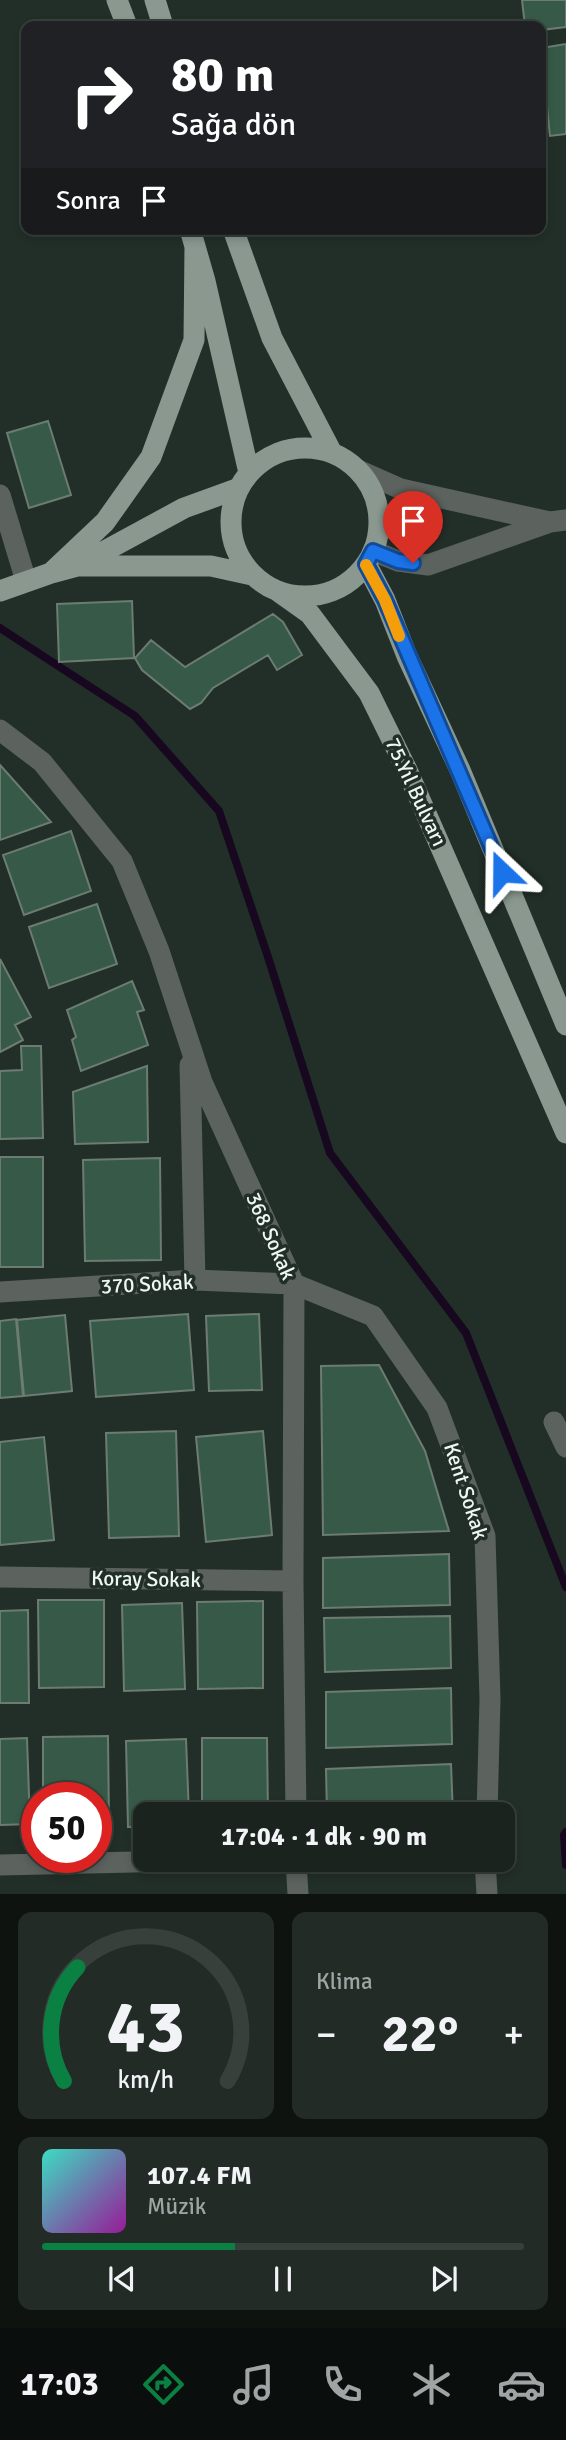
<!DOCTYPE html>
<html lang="tr">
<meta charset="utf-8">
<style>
:root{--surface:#1a231e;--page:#232b27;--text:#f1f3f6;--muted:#9fa4a4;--line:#38403c;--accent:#0b8043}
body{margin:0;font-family:Signika,sans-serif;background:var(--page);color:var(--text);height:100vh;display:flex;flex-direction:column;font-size:26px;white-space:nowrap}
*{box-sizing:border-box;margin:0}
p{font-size:23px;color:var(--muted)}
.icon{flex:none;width:38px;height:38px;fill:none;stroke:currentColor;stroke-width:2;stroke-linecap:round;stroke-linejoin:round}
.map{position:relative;height:1894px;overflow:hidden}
.details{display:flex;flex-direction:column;gap:18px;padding:18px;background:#0e1310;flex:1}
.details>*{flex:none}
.guide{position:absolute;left:21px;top:21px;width:525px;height:214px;border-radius:14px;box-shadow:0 4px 10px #0003,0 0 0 2px var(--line);background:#202124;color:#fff;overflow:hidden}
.speed{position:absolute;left:21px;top:1782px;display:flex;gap:14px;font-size:35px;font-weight:700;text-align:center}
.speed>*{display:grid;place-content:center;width:91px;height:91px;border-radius:50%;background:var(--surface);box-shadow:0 4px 10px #0003,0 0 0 2px var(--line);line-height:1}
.speed .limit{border:10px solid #d22;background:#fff;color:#111}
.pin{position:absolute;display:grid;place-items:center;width:60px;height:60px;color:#fff;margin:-72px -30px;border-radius:50% 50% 50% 0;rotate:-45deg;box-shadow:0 0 7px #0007}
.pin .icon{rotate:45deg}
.me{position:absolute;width:77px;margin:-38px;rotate:337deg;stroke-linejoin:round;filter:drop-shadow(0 0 5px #0008)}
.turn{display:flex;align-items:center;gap:24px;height:147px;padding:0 35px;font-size:32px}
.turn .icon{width:91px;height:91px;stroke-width:2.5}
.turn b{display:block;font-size:49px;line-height:60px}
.then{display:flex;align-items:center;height:66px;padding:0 35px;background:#0003;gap:14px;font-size:26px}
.big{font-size:52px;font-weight:700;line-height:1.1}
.details .card{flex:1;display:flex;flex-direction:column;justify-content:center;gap:10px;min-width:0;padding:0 24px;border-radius:14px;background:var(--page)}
.details .dial{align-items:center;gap:0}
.dial svg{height:182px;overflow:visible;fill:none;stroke:var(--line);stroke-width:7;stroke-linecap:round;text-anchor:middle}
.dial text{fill:var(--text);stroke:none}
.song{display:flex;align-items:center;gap:21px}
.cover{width:84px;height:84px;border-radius:10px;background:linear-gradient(135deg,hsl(170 70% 55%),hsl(300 70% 35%))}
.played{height:7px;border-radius:4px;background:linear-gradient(90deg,var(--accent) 40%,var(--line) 40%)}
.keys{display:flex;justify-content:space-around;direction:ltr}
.heat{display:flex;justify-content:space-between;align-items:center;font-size:38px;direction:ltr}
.details .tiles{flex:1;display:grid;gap:18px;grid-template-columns:1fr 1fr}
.card:last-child{grid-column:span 2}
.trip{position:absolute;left:133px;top:1802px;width:382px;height:70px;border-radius:14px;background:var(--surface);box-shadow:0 4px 10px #0003,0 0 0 2px var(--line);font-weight:700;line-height:70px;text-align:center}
.tab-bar{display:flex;height:112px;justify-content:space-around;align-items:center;background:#0a0e0c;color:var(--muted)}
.tab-bar .icon{width:49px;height:49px}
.tab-bar .selected{color:var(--accent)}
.tab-bar b{font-size:32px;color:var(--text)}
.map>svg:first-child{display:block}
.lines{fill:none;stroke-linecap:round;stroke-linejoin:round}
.stream{stroke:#170820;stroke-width:8}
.building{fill:#365a47;stroke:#6c7c73;stroke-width:2}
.minor{stroke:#5c625e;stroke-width:21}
.major{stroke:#8a9890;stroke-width:21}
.route-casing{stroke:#114b97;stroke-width:18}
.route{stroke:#1a73e8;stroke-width:12}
.slow{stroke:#f59e0b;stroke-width:12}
.labels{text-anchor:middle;stroke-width:7;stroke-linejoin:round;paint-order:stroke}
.street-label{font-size:21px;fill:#eef7f2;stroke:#222f28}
</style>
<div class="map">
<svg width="566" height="1894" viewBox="0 0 566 1894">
<rect width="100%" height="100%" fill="#222f28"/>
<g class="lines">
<path class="stream" d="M0 628 135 716 219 811 268 957 330 1153 466 1333 566 1587
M566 1832 564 1835 566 1865"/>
</g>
<path class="building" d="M522 0H566V27L541 30V26H525Z
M566 44V134L550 136 541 48Z
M48 421 71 495 29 508 7 433Z
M132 601 134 658 59 662 57 604Z
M273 614 283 622 302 655 277 670 268 655 213 688 201 703 190 709 142 670 135 658 151 640 185 667Z
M0 765 51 822 0 840Z
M71 831 91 891 24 915 3 855Z
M97 904 117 964 49 988 29 927Z
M0 959 31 1017 15 1025 23 1040 0 1052Z
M132 981 144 1010 137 1012 148 1045 81 1071 72 1040 76 1037 67 1010Z
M21 1046H41L43 1138 0 1139V1071L22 1070Z
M147 1066 148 1142 75 1144 73 1092Z
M0 1157H43V1267H0Z
M160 1158 161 1260 85 1261 83 1160Z
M188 1314 194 1390 96 1397 90 1321Z
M259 1314 262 1390 209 1391 206 1316Z
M65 1315 72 1391 24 1396 17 1320Z
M16 1319 23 1396 0 1398V1321Z
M379 1365 425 1451 449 1531 323 1535 321 1366Z
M176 1431 179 1536 109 1538 106 1433Z
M263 1431 272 1535 206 1542 196 1437Z
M44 1437 54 1540 0 1545V1442Z
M449 1554 450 1605 323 1608V1558Z
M38 1600H104V1687L39 1688Z
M263 1601V1688L198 1689 197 1602Z
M182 1603 185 1689 124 1691 122 1605Z
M28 1610 29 1703H0V1611Z
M450 1616 451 1668 325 1672 324 1618Z
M451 1688 452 1744 326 1748V1692Z
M108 1736 109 1823 96 1824V1797H43V1737Z
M27 1738 30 1824 0 1825V1739Z
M202 1738H267L268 1815H202Z
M186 1739 189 1815H145V1827H128L126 1741Z
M451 1764 453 1815H327L326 1769Z"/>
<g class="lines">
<path class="minor" d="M358 470 401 489 550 522
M0 495 26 581
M373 551 398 561 428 565 550 522 566 520
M0 730 42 762 122 861 159 951 202 1082 294 1284 293 1581 296 1815
M190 1065 195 1280
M0 1292 195 1280 294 1284 373 1316 437 1408 485 1536 490 1699 487 1815
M554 1422 566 1447
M0 1577 293 1581
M296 1860 298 1894
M485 1860 487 1894
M0 1865 224 1860"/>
<path class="major" d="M117 0 127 26
M155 0 163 26
M190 229 205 281 249 473
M233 229 272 338 332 453
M231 522a74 74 0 1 1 148 0a74 74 0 1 1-148 0Z
M366 564 385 600 407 656 460 770 566 1025
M79 565 184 508 239 488
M51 573 105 522 151 457 194 340 195 247
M0 591 51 573 77 566H211L252 575
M279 592 310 614 369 693 407 770 566 1133"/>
</g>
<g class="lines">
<g class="route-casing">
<path id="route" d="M413 563 398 561 373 551 366 564 385 600 502 872"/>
</g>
<use href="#route" class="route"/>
<path class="slow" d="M366 565 385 600 399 636"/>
</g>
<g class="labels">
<g class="street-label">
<text transform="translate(416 792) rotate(65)" y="7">75.Yıl Bulvarı</text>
<text transform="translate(271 1236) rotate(66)" y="7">368 Sokak</text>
<text transform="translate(147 1284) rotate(-3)" y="7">370 Sokak</text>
<text transform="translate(466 1491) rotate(72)" y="7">Kent Sokak</text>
<text transform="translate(146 1579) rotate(1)" y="7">Koray Sokak</text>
</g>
</g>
</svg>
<div class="speed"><div class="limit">50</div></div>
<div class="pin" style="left:413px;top:563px;background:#d93025"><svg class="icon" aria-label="arrive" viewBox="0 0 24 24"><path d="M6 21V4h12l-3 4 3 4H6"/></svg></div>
<svg class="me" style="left:502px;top:872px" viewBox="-20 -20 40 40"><path d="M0-17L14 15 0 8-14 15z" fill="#1a73e8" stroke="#fff" stroke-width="4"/></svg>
<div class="trip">17:04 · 1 dk · 90 m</div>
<div class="guide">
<div class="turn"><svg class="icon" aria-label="right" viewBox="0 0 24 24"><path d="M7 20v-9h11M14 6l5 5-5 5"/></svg><div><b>80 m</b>Sağa dön</div></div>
<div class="then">Sonra<svg class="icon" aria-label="arrive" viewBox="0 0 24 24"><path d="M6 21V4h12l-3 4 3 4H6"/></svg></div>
</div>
</div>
<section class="details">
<div class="tiles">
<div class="card dial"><svg viewBox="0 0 100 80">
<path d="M14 69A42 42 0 1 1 86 69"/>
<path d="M14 69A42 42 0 0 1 20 19" stroke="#0b8043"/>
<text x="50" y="56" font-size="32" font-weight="700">43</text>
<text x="50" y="72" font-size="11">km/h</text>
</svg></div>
<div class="card"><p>Klima</p>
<div class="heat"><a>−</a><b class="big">22°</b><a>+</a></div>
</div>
<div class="card">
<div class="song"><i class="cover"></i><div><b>107.4 FM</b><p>Müzik</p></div></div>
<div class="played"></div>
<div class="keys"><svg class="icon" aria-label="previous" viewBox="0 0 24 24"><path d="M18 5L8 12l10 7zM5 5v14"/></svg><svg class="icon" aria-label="pause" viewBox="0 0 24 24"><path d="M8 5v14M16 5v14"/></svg><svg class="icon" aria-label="next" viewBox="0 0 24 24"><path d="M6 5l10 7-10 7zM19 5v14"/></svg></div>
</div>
</div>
</section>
<nav class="tab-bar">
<b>17:03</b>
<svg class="icon selected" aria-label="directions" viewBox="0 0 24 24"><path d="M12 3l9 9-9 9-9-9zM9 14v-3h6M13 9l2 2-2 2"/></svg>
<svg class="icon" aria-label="music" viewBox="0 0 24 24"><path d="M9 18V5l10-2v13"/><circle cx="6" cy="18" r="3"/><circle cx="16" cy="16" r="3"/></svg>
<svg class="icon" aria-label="phone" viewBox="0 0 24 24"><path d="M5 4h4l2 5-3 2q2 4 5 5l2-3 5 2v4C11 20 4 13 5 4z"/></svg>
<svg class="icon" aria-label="climate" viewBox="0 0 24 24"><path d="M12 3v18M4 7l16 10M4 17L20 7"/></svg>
<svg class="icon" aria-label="car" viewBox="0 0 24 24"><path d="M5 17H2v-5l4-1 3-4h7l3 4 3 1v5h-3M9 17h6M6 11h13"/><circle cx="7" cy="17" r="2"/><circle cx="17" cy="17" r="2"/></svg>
</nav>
